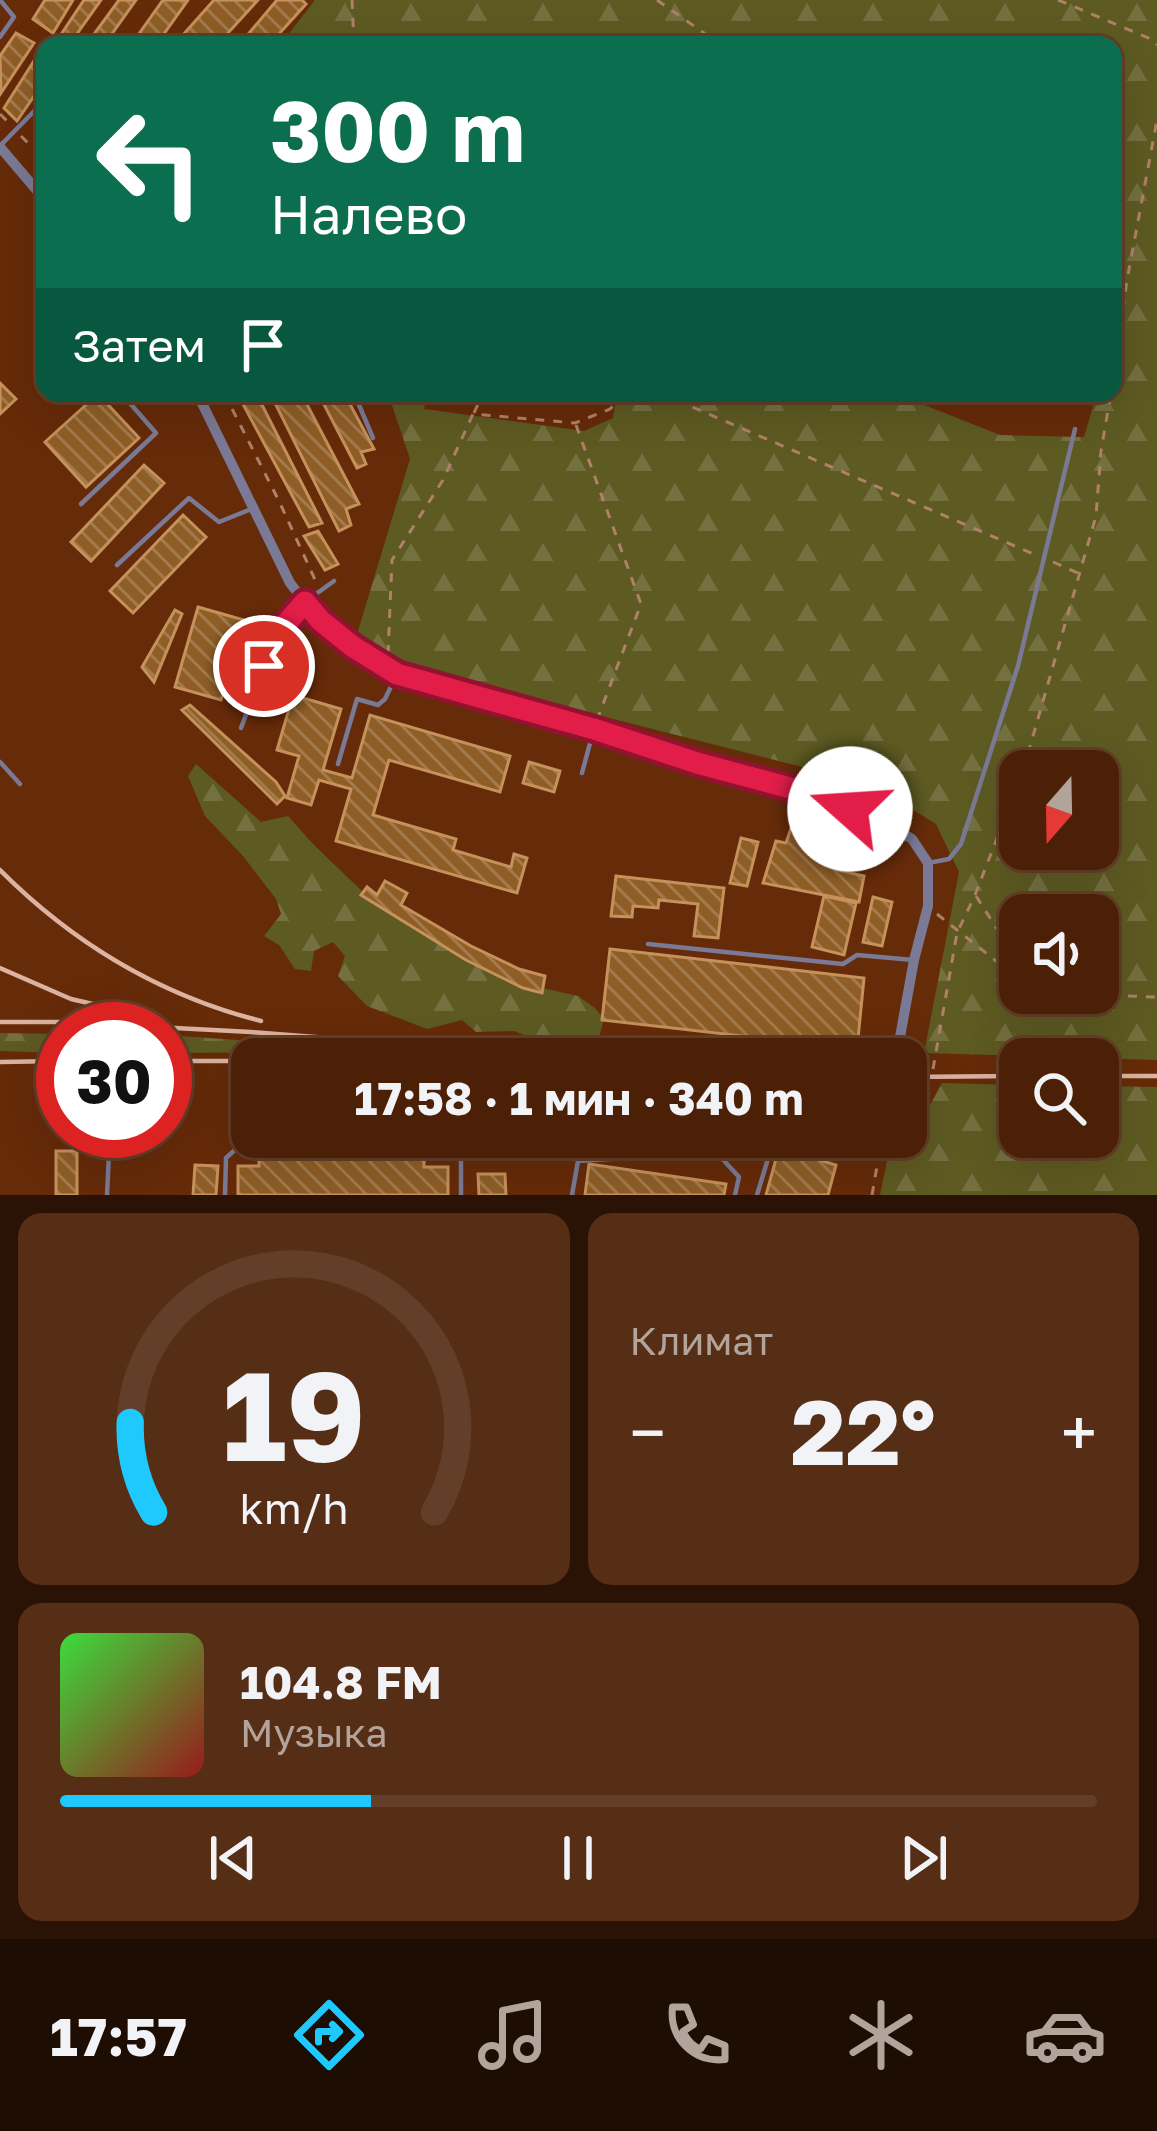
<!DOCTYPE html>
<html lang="ru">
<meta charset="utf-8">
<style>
:root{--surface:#4c2007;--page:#562d15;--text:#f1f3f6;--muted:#b2a39b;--line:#633e28;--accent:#1fc9fd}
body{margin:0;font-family:"Golos Text",sans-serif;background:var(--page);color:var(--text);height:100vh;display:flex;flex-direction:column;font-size:45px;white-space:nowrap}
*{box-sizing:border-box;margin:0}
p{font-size:39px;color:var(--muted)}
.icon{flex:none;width:66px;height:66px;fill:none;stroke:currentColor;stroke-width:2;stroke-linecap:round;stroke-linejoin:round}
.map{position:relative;height:1195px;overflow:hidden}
.sheet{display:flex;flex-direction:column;gap:18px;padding:18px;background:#2a1204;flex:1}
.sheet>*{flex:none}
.hud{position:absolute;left:36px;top:36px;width:1086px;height:366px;border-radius:24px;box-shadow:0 12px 48px #0002,0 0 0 3px var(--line);background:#0b6e4f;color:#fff;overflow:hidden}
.needle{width:78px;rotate:200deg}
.buttons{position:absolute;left:999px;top:750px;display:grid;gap:24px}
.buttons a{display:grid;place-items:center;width:120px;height:120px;border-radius:24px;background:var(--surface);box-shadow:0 12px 48px #0002,0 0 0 3px var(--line);font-size:60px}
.speed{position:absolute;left:36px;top:1002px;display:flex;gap:24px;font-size:60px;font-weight:700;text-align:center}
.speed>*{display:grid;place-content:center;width:156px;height:156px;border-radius:50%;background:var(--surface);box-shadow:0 12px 48px #0002,0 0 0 3px var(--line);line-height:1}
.speed .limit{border:18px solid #d22;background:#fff;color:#111}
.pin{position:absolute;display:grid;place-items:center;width:102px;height:102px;color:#fff;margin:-51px;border:6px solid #fff;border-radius:50%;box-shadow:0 3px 12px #0007}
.me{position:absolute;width:132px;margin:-66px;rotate:289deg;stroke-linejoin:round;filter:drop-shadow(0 0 9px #0008)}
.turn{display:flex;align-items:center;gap:42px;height:252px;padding:0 36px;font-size:54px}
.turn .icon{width:156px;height:156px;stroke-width:2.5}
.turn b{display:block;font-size:84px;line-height:102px}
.then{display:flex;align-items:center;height:114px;padding:0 36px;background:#0003;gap:24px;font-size:45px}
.big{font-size:90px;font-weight:700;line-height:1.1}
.sheet .card{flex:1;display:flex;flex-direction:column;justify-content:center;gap:18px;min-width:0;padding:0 42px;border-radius:24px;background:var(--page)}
.sheet .dial{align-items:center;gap:0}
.dial svg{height:312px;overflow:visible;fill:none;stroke:var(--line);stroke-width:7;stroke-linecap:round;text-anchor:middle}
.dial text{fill:var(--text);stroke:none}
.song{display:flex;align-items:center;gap:36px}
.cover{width:144px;height:144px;border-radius:18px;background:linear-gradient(135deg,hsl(120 70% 55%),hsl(0 70% 35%))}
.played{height:12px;border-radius:6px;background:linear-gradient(90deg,var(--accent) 30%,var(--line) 30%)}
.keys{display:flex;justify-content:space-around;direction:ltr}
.heat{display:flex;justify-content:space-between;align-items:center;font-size:66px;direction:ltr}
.sheet .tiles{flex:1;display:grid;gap:18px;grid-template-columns:1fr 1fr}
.card:last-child{grid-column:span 2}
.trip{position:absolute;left:231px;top:1038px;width:696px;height:120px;border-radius:24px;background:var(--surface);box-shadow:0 12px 48px #0002,0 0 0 3px var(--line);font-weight:700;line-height:120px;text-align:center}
.dock{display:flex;height:192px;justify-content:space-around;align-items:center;background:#1e0d03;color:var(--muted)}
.dock .icon{width:84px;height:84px}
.dock .active{color:var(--accent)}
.dock b{font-size:54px;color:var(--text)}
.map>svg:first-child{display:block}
.forest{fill:url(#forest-firs);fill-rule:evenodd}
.building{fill:url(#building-back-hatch);stroke:#c6915b;stroke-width:3}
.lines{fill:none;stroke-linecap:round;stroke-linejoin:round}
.path{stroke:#b08169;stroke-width:3;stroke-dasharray:9 9;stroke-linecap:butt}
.service{stroke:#7a7a96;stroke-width:4.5}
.minor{stroke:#7a7a96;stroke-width:10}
.rail{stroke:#dbb3a0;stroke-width:4.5}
.route-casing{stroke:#92132f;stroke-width:30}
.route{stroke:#e11d48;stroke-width:21}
</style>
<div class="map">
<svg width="1157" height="1195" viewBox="0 0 1157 1195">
<defs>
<pattern id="forest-firs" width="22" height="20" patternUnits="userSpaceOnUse" patternTransform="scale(3)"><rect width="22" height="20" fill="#5d5a22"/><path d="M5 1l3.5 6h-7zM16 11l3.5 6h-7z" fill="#757040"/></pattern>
<pattern id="building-back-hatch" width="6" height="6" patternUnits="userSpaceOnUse" patternTransform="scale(3)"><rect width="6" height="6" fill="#8f5e26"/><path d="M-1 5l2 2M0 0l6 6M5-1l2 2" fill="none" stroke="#a47b4d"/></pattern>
</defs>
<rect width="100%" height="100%" fill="#662b09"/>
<path class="forest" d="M315 0H1157V1060L924 1053 959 872 936 824 873 785 393 663 358 631 410 459 388 393H427L424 409 584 431 613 418 617 393H894L1000 435 1084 437 1097 393H1113V45H280ZM1020 771H1098V849H1020ZM1020 915H1098V993H1020Z
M196 764 261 822 288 816 313 844 367 896 529 985 578 996 595 1008 604 1019 596 1049 544 1043 514 1031 476 1032 462 1020 427 1029 367 1006 338 976 345 956 333 942 314 951 311 971 295 969 279 945 264 936 281 914 276 899 243 856 205 816 188 776Z
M0 1033 63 1034V1053L0 1051Z
M165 1035 312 1045 334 1052 165 1053Z
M942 1083 1020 1085V1137H1098V1086L1157 1087V1195H880L892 1137H906V1112L930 1105Z"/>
<path class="building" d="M45 0H73L53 33 33 19Z
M84 0H101L69 45H54Z
M119 0H136L104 45H86Z
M163 0H188L156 45H131Z
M214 0H258L217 45H174Z
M277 0H302L306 4 269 45H239Z
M16 33 34 43 1 93 0 56Z
M46 42 49 45H45V80L17 121 4 108Z
M0 383 16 399 0 414Z
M237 393H256L322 523 309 527Z
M270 393H301L359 504 346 509 351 525 339 531Z
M318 393H344L374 449 361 452 366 464 357 468Z
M98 394 139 438 86 487 45 442Z
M144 465 164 483 91 561 71 542Z
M183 515 206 537 133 613 110 591Z
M318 531 338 564 325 570 304 536Z
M198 607 244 620 221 700 175 687Z
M175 610 182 614 154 682 142 667Z
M293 695 341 709 323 770 352 778 370 715 510 756 500 792 389 760 373 815 456 839 453 850 511 867 514 854 527 858 517 893 336 841 351 789 319 780 311 805 287 798 299 756 277 750Z
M190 705 276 782 285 796 277 804 182 710Z
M529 762 560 771 554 792 523 783Z
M791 828 845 845 837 870 864 876 859 902 763 883 776 841 786 843Z
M741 838 758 842 747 886 730 883Z
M863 840 883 850 875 865 856 854Z
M616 876 724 888 718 938 694 936 698 904 659 900 658 908 633 906 632 917 611 916Z
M385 881 407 893 401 905 471 946 519 969 545 976 542 993 523 988 466 960 361 895 367 887 377 895Z
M824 896 856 903 844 955 812 947Z
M873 897 892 902 882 946 863 942Z
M610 949 864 978 857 1049 602 1020Z
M779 1148 836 1165 828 1195H766Z
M56 1151H77V1195H56Z
M259 1156 424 1157V1167H448V1195H238V1166H259Z
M589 1164 726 1184 724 1195H585Z
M195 1165 218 1166 216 1195H193Z
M478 1174H505L506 1195H479Z"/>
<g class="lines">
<path class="path" d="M352 0 354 45
M657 0 721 45
M1058 0 1151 39 1157 45
M0 114 10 124
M21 136 45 160
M1113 381 1127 280 1157 120
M224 393 279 501 317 584
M637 393 676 400 685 393
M676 400 1038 556
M474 413 483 393
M576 425 641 604 597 720
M1053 562 1080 574
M388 654 392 560 443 480 473 414 575 423 610 409 628 393
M1023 771 1096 516 1101 451 1111 393
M976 896 1020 965
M937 914 1020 980
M1038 993 1157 997
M933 1069 957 933 975 895 1020 779
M872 1195 882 1137"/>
<path class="service" d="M0 0 14 17 0 37
M0 146 45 100
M354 393 373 438
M81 504 156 433 121 393
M117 565 189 498 219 522 254 508
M241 728 276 635 305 602 334 581
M0 762 20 784
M338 764 357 699 378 705 385 699 397 674
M582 773 593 732
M928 863 949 859 961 844 1018 666 1075 429
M648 944 843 964 857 955 914 960
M107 1195 109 1153
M225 1195 226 1158 237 1148 333 1147 461 1151V1195
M572 1195 578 1161 716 1152 739 1177 735 1195
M757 1195 770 1152"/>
<path class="minor" d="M0 147 45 200
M197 393 290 583 319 620 352 646 397 674 594 729 697 763 805 792 885 822 912 839 928 863V906L914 960 898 1048"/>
<path class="rail" d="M0 870C74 944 159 995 261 1021
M0 968 71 999 136 1014
M0 1022H61L251 1032 470 1049 682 1059
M759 1055 788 1059
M165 1061H252
M0 1062 63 1061
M1098 1076H1157
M906 1077 1020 1076"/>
</g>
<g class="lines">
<g class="route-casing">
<path id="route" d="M264 666 276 635 305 602 320 620 352 646 397 674 594 729 697 763 805 792 850 809"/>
</g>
<use href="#route" class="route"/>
</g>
</svg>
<div class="buttons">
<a><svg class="needle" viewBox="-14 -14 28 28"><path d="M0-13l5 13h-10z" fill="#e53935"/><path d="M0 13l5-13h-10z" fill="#b2a39b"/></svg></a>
<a><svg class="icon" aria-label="sound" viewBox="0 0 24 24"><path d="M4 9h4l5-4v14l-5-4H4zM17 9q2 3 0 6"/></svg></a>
<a><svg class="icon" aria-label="search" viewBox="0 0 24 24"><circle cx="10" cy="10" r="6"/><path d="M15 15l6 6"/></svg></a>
</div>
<div class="speed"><div class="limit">30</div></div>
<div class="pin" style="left:264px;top:666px;background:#d93025"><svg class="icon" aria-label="arrive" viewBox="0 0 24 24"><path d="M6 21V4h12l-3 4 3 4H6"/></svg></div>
<svg class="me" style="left:850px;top:809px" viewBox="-20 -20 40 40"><circle r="19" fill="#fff"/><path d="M0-13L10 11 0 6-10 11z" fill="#e11d48"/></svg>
<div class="trip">17:58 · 1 мин · 340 m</div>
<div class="hud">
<div class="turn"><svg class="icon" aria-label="left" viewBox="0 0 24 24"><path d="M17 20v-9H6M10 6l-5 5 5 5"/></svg><div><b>300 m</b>Налево</div></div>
<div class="then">Затем<svg class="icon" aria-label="arrive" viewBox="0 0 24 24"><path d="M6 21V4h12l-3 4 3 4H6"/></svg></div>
</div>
</div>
<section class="sheet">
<div class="tiles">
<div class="card dial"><svg viewBox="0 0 100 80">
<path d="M14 69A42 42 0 1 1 86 69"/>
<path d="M14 69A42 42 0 0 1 8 46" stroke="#1fc9fd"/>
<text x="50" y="56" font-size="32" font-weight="700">19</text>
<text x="50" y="72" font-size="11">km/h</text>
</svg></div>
<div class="card"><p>Климат</p>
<div class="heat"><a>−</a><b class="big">22°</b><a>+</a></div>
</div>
<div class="card">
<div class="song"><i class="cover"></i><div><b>104.8 FM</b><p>Музыка</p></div></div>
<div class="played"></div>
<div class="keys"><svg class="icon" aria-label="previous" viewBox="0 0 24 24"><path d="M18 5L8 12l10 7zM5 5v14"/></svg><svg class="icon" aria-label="pause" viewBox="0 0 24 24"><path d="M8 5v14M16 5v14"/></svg><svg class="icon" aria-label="next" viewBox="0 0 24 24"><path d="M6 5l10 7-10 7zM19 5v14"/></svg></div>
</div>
</div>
</section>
<nav class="dock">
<b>17:57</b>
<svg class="icon active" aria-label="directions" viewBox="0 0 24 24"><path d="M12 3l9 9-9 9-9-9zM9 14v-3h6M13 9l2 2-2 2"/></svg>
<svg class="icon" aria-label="music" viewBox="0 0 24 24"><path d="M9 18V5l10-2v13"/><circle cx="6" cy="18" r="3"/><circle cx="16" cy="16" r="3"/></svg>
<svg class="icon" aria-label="phone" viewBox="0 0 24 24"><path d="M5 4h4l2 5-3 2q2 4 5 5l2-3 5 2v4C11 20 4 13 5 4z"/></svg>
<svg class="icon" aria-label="climate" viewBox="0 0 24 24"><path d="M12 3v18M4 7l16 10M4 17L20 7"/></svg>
<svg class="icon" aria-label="car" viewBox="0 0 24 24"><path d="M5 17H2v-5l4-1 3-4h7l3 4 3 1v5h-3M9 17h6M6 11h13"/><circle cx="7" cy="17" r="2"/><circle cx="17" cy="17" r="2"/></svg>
</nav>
